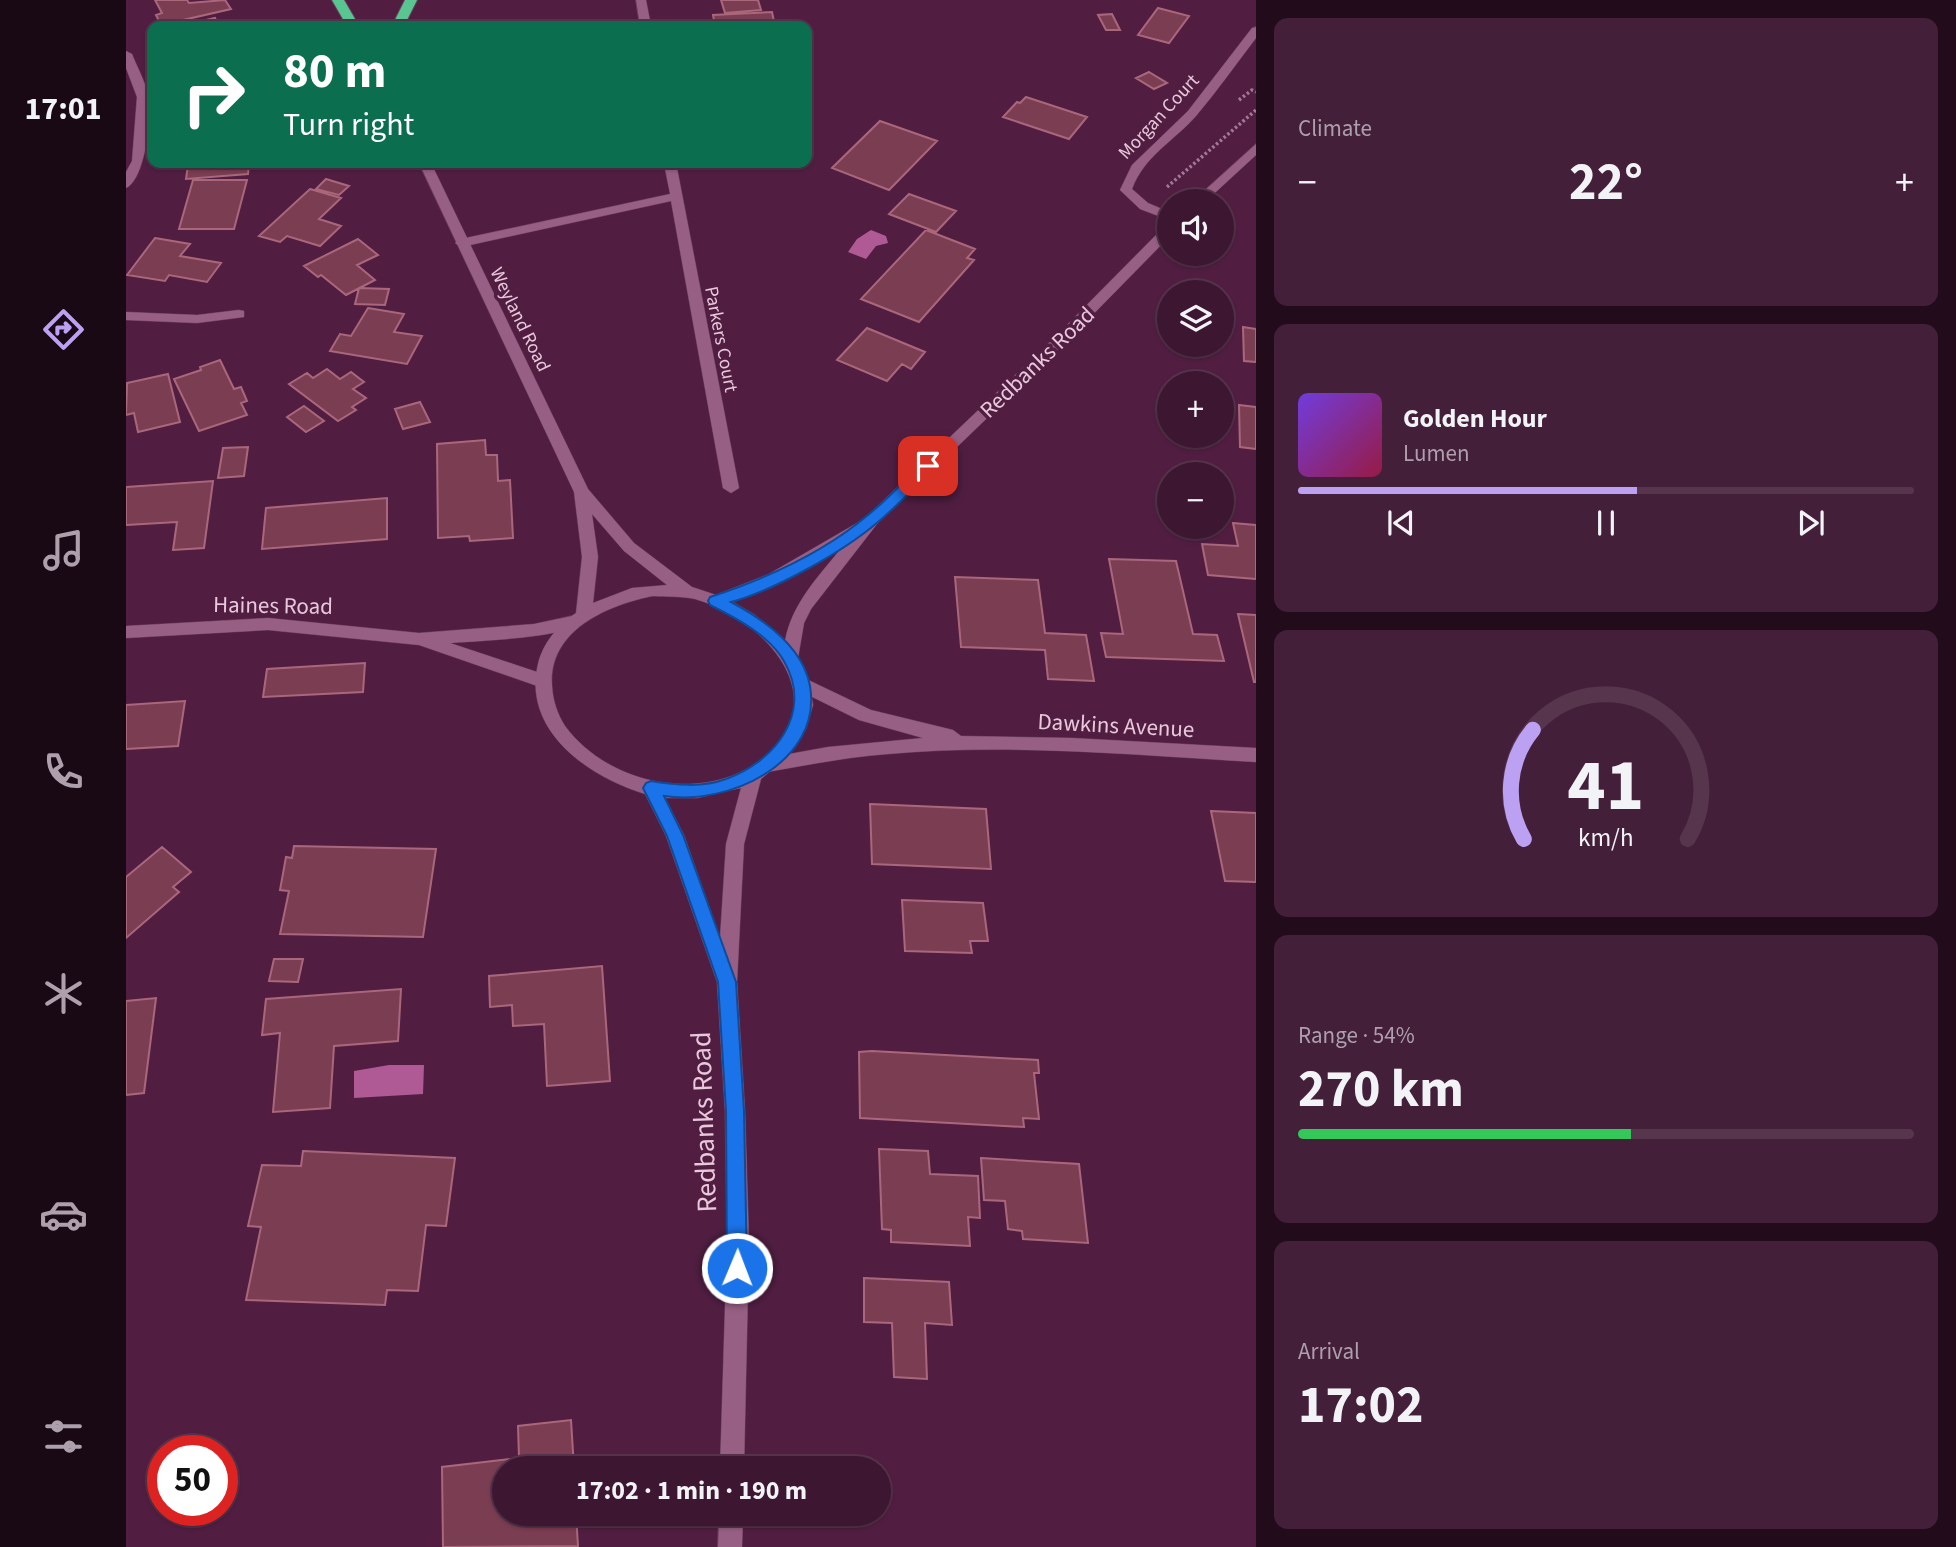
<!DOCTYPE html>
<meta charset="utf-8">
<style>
:root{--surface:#3d1632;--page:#441f3a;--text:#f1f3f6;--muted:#ad9fac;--line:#56354d;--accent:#bca0f2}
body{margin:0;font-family:"Source Sans 3",sans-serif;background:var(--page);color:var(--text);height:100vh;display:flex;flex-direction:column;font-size:26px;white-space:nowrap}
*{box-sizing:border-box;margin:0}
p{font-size:23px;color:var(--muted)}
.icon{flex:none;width:38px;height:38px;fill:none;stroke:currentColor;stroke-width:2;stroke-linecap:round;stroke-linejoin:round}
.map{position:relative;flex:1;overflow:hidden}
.details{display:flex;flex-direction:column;gap:18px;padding:18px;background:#220c1c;width:700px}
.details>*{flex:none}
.hud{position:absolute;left:21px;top:21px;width:665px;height:147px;border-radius:14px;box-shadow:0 2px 5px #0004,0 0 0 2px var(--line);background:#0b6e4f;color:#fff;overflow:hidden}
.fabs{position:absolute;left:1031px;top:189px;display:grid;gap:14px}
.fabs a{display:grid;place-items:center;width:77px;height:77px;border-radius:50%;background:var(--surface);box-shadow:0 2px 5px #0004,0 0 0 2px var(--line);font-size:35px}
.speed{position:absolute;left:21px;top:1435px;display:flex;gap:14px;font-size:35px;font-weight:700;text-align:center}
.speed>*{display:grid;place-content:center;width:91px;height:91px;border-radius:50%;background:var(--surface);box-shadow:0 2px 5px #0004,0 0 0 2px var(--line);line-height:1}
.speed .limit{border:10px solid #d22;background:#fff;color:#111}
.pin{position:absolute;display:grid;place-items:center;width:60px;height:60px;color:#fff;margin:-30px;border-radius:14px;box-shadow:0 4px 10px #0006}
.me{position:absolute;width:77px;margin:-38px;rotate:1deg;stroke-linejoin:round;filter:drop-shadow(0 0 5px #0008)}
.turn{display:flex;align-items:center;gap:24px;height:147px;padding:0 21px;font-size:32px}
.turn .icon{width:91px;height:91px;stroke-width:2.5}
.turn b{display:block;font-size:49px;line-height:60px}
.big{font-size:52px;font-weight:700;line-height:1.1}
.details .card{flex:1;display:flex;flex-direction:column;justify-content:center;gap:10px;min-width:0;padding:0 24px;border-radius:14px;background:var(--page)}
.details .dial{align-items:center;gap:0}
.dial svg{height:182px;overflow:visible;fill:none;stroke:var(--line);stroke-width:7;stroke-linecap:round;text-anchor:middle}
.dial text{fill:var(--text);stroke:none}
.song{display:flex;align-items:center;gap:21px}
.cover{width:84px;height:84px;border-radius:10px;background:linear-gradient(135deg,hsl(260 70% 55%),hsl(340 70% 35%))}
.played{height:7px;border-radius:4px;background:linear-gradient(90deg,var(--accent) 55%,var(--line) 55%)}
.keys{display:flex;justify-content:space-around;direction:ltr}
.heat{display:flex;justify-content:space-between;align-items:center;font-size:38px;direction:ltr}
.charge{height:10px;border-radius:5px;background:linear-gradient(90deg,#34c759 54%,var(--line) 0)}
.trip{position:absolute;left:366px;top:1456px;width:399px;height:70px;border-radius:35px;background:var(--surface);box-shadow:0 2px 5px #0004,0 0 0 2px var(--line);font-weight:700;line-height:70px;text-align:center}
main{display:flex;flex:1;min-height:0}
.tab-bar{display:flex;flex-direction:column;width:126px;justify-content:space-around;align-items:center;background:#180914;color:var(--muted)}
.tab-bar .icon{width:49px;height:49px}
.tab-bar .on{color:var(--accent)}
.tab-bar b{font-size:32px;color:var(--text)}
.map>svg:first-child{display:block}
.water{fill:#af5a94}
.building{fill:#7b3d51;stroke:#aa677b;stroke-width:2}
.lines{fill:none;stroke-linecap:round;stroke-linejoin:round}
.minor-casing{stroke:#6b3e5e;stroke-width:1}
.secondary-casing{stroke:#6b3e5e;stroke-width:1}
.motorway-casing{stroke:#6b3e5e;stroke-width:2}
.path{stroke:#a27994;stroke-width:3.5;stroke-dasharray:2.5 2.5;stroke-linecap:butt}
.minor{fill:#985f84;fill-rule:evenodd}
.secondary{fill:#985f84;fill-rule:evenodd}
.motorway{fill:#59c692;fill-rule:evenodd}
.route{fill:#1a73e8;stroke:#114b97;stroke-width:2}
.labels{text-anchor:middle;stroke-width:7;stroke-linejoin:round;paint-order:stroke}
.far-street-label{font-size:19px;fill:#e8c8dc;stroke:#511e42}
.street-label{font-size:23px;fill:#e8c8dc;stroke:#511e42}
.near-street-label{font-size:28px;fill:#e8c8dc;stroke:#511e42}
</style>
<main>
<nav class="tab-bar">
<b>17:01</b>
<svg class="icon on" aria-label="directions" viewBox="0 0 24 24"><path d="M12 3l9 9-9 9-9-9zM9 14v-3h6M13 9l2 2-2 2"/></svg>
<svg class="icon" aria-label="music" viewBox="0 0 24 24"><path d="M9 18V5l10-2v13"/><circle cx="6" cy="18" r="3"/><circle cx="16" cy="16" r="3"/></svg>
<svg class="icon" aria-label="phone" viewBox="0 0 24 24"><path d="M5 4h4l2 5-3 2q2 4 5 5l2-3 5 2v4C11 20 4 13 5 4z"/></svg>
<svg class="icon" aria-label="climate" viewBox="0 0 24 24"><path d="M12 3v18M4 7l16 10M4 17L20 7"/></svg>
<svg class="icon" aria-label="car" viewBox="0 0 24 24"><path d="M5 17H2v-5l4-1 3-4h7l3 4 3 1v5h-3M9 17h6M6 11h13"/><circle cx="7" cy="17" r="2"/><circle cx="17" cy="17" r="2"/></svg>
<svg class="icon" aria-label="filters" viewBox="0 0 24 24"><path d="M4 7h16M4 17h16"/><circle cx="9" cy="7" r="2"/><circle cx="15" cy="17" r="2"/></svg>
</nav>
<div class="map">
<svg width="1130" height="1547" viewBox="0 0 1130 1547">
<rect width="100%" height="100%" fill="#511e42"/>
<path class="water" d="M745 230 760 236 762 243 750 246 740 259 722 252 731 239Z
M263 1065H298L297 1094 228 1098V1071Z"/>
<path class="building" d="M29 0H61L63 3 99 0 105 9 35 25 30 15 36 13Z
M595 0H632L635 10 599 13Z
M1032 8 1063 16 1043 43 1012 35Z
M646 12 649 26H589L587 15Z
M986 14 994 30H980L972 15Z
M89 18 93 26H54Z
M1023 72 1041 83 1028 89 1010 78Z
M900 97 961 117 943 139 877 117 891 102 894 103Z
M754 121 811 141 763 190 706 168Z
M67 163H123L122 174 60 179 62 165Z
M200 179 223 186 213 195 190 189Z
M67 180H121L108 229H53Z
M184 189 215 198 193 219 215 226 194 246 161 236 154 242 133 236Z
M783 194 830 211 810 232 763 214Z
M800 230 849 249 841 258 848 260 793 322 735 299Z
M29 238 64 244 54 256 95 263 81 282 43 275 39 281 1 275Z
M232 239 252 255 231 265 249 280 220 295 195 275 192 277 178 266Z
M233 288 263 289 259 305 229 304Z
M242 308 278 314 268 332 296 336 281 364 204 351 214 334 225 336Z
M1117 327 1130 329V362L1118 361Z
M741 328 799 352 785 369 776 364 761 381 711 360Z
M94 360 108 389 115 387 121 401 115 403 121 415 73 431 48 379 75 370 74 367Z
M201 369 214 379 225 372 238 382 227 389 240 398 226 407 230 410 212 421 163 384 181 373 187 378Z
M42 374 54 422 12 432 8 413 0 415 1 383Z
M294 402 304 422 277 429 269 409Z
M1113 405 1130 407V449L1114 447Z
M178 406 198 421 180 432 161 417Z
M359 440 360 455H371L372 481 384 480 387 538 344 541 343 536 312 538 311 444Z
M122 447 118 476 92 478 97 448Z
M87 481 78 548 47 550 51 522 0 525V487Z
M261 498V539L136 549 140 508Z
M1107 523 1130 525V579L1082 575 1076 544 1112 546Z
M983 559 1050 561 1067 634 1091 635 1098 661 980 657 975 633 997 634Z
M829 577 912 580 919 633 960 635 968 681 922 679 919 650 835 647Z
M1112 614 1130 615V682H1128Z
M239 663 237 692 137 697 141 669Z
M59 701 52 746 0 749V705Z
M744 804 860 809 865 869 746 864Z
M1085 811 1130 813V882L1099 881Z
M168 846 310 849 297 937 154 934 163 891 154 890 160 857 166 858Z
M36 847 65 872 47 887 53 892 0 938V877Z
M776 900 857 903 862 941H844L846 953 779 951Z
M148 959H177L172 982 143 981Z
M476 966 484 1081 421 1086 418 1024 387 1026 386 1005 364 1007 363 976Z
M275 989 272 1041 208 1046 204 1108 147 1112 154 1033 136 1035 140 999Z
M30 998 18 1093 0 1095V1001Z
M746 1051 912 1060 913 1073H908L913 1119 897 1118 898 1127 734 1118 733 1052Z
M753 1149 802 1151 804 1174 852 1176 854 1218 842 1217 844 1246 765 1242V1230L756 1229Z
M177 1151 329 1158 320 1226 300 1225 292 1291 261 1290 259 1305 120 1300 135 1227 122 1226 136 1165 175 1166Z
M855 1158 953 1164 962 1243 897 1239 896 1231 882 1229 879 1201 858 1200Z
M738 1278 823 1282 826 1325 799 1323 801 1379 768 1377 766 1323 738 1322Z
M445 1420 448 1468H378V1514H450L452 1546 317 1547 316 1467 393 1458 392 1426Z"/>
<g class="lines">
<g class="minor-casing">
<path id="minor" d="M510 0H520L525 26H514Z
M1130 27V38C1110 64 1091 91 1070 116 1048 141 1018 156 1006 189L1022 203 1043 212V220L1014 209 994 190 1006 165 1062 111 1126 28Z
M0 51 6 54C11 67 19 81 22 95 27 114 19 180 0 188V172L6 161 11 97 0 68Z
M538 163H550L613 488 605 493 597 488 545 201 335 247 329 243 335 239 544 194Z
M113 310 118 311V317L71 323 0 320V312L71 315Z
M446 616 454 622C444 638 346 641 324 643L423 676 425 681 423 686 417 688 293 645 142 630 0 638V626L142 618 293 633 408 624Z
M676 677 745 710 827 730 835 736 946 738 1130 748V762C1008 755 884 743 762 754 721 757 681 765 641 772L635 770 632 765 635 760 641 758 702 747 797 738 733 720 670 689 668 684 670 679Z"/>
</g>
<g class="secondary-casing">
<path id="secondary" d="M1130 144V155L1080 201H1067Z
M293 163H305L462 489 508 543 566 587 590 595 643 574 738 519 928 338 1038 227 1043 226V237L938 344 751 524 685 609 678 623 672 658 683 680 687 705 680 729 659 759 635 779 618 844 611 982 619 1111 623 1243 618 1468H594L601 1243 599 1111 591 982 540 836 519 794C463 777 396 731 412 664 417 643 432 625 450 613L456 557 448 492ZM466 514 498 551 541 585 506 588 467 603 472 557ZM717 546C693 576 666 603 659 641L629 615 607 602 654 583ZM527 596C541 597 556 596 569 599 634 617 709 693 642 754 584 806 484 787 439 726 431 713 427 701 426 686 422 630 482 605 527 596ZM615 788 600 844 594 938 558 835 539 798H571Z
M593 1514H617L616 1547H592Z"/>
</g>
<g class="motorway-casing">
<path id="motorway" d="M206 0H218L233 26H221Z
M279 0H291L278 26H266Z"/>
</g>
<path class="path" d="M1113 100 1126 90 1130 92
M1041 187 1130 110"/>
<use href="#minor" class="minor"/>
<use href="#secondary" class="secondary"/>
<use href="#motorway" class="motorway"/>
</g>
<path class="route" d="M802 462 807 463V470C789 487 771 506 752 522 717 552 649 590 605 602 637 619 677 647 684 686 697 763 601 806 538 796L557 835 610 982 618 1111 621 1268 618 1275 611 1278 604 1275 601 1268 600 1111 592 982 541 836 517 788 520 783 525 781C549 785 576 788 600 779 648 762 687 714 659 663 645 636 610 618 584 605L582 601 584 597C639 579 697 553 742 515 762 499 779 480 797 463Z"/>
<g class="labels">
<g class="far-street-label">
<text transform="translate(1032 116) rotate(-47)" y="7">Morgan Court</text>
<text transform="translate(395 319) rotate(64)" y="7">Weyland Road</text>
<text transform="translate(596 339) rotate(79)" y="7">Parkers Court</text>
</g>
<g class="street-label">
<text transform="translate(911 362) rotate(-44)" y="8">Redbanks Road</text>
<text transform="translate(147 605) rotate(1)" y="8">Haines Road</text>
<text transform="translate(990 725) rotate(3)" y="8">Dawkins Avenue</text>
</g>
<g class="near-street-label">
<text transform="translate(577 1122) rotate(-92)" y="10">Redbanks Road</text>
</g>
</g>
</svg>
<div class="fabs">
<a><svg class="icon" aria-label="sound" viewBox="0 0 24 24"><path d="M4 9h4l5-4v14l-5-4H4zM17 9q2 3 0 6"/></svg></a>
<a><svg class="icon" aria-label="layers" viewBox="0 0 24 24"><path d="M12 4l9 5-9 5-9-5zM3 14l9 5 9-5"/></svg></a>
<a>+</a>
<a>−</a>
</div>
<div class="speed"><div class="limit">50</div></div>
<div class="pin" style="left:802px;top:466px;background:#d93025"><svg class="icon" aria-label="arrive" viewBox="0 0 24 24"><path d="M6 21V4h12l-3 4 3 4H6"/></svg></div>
<svg class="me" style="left:611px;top:1268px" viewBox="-20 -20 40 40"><circle r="17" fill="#1a73e8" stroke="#fff" stroke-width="3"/><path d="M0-11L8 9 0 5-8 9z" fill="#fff"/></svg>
<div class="trip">17:02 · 1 min · 190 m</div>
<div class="hud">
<div class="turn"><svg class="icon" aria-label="right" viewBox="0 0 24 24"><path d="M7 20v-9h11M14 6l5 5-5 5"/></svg><div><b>80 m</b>Turn right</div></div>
</div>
</div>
<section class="details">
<div class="card"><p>Climate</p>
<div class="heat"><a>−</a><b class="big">22°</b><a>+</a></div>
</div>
<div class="card">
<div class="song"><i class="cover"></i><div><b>Golden Hour</b><p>Lumen</p></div></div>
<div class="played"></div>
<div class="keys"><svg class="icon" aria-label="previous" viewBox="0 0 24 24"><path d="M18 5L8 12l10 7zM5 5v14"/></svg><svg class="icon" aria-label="pause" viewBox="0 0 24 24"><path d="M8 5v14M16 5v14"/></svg><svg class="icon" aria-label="next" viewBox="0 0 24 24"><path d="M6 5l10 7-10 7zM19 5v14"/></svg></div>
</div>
<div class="card dial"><svg viewBox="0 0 100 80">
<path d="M14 69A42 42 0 1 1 86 69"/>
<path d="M14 69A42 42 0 0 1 18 21" stroke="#bca0f2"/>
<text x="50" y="56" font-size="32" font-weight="700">41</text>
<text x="50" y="72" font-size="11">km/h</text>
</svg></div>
<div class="card"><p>Range · 54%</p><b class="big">270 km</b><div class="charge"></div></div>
<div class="card"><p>Arrival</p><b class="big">17:02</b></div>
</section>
</main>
